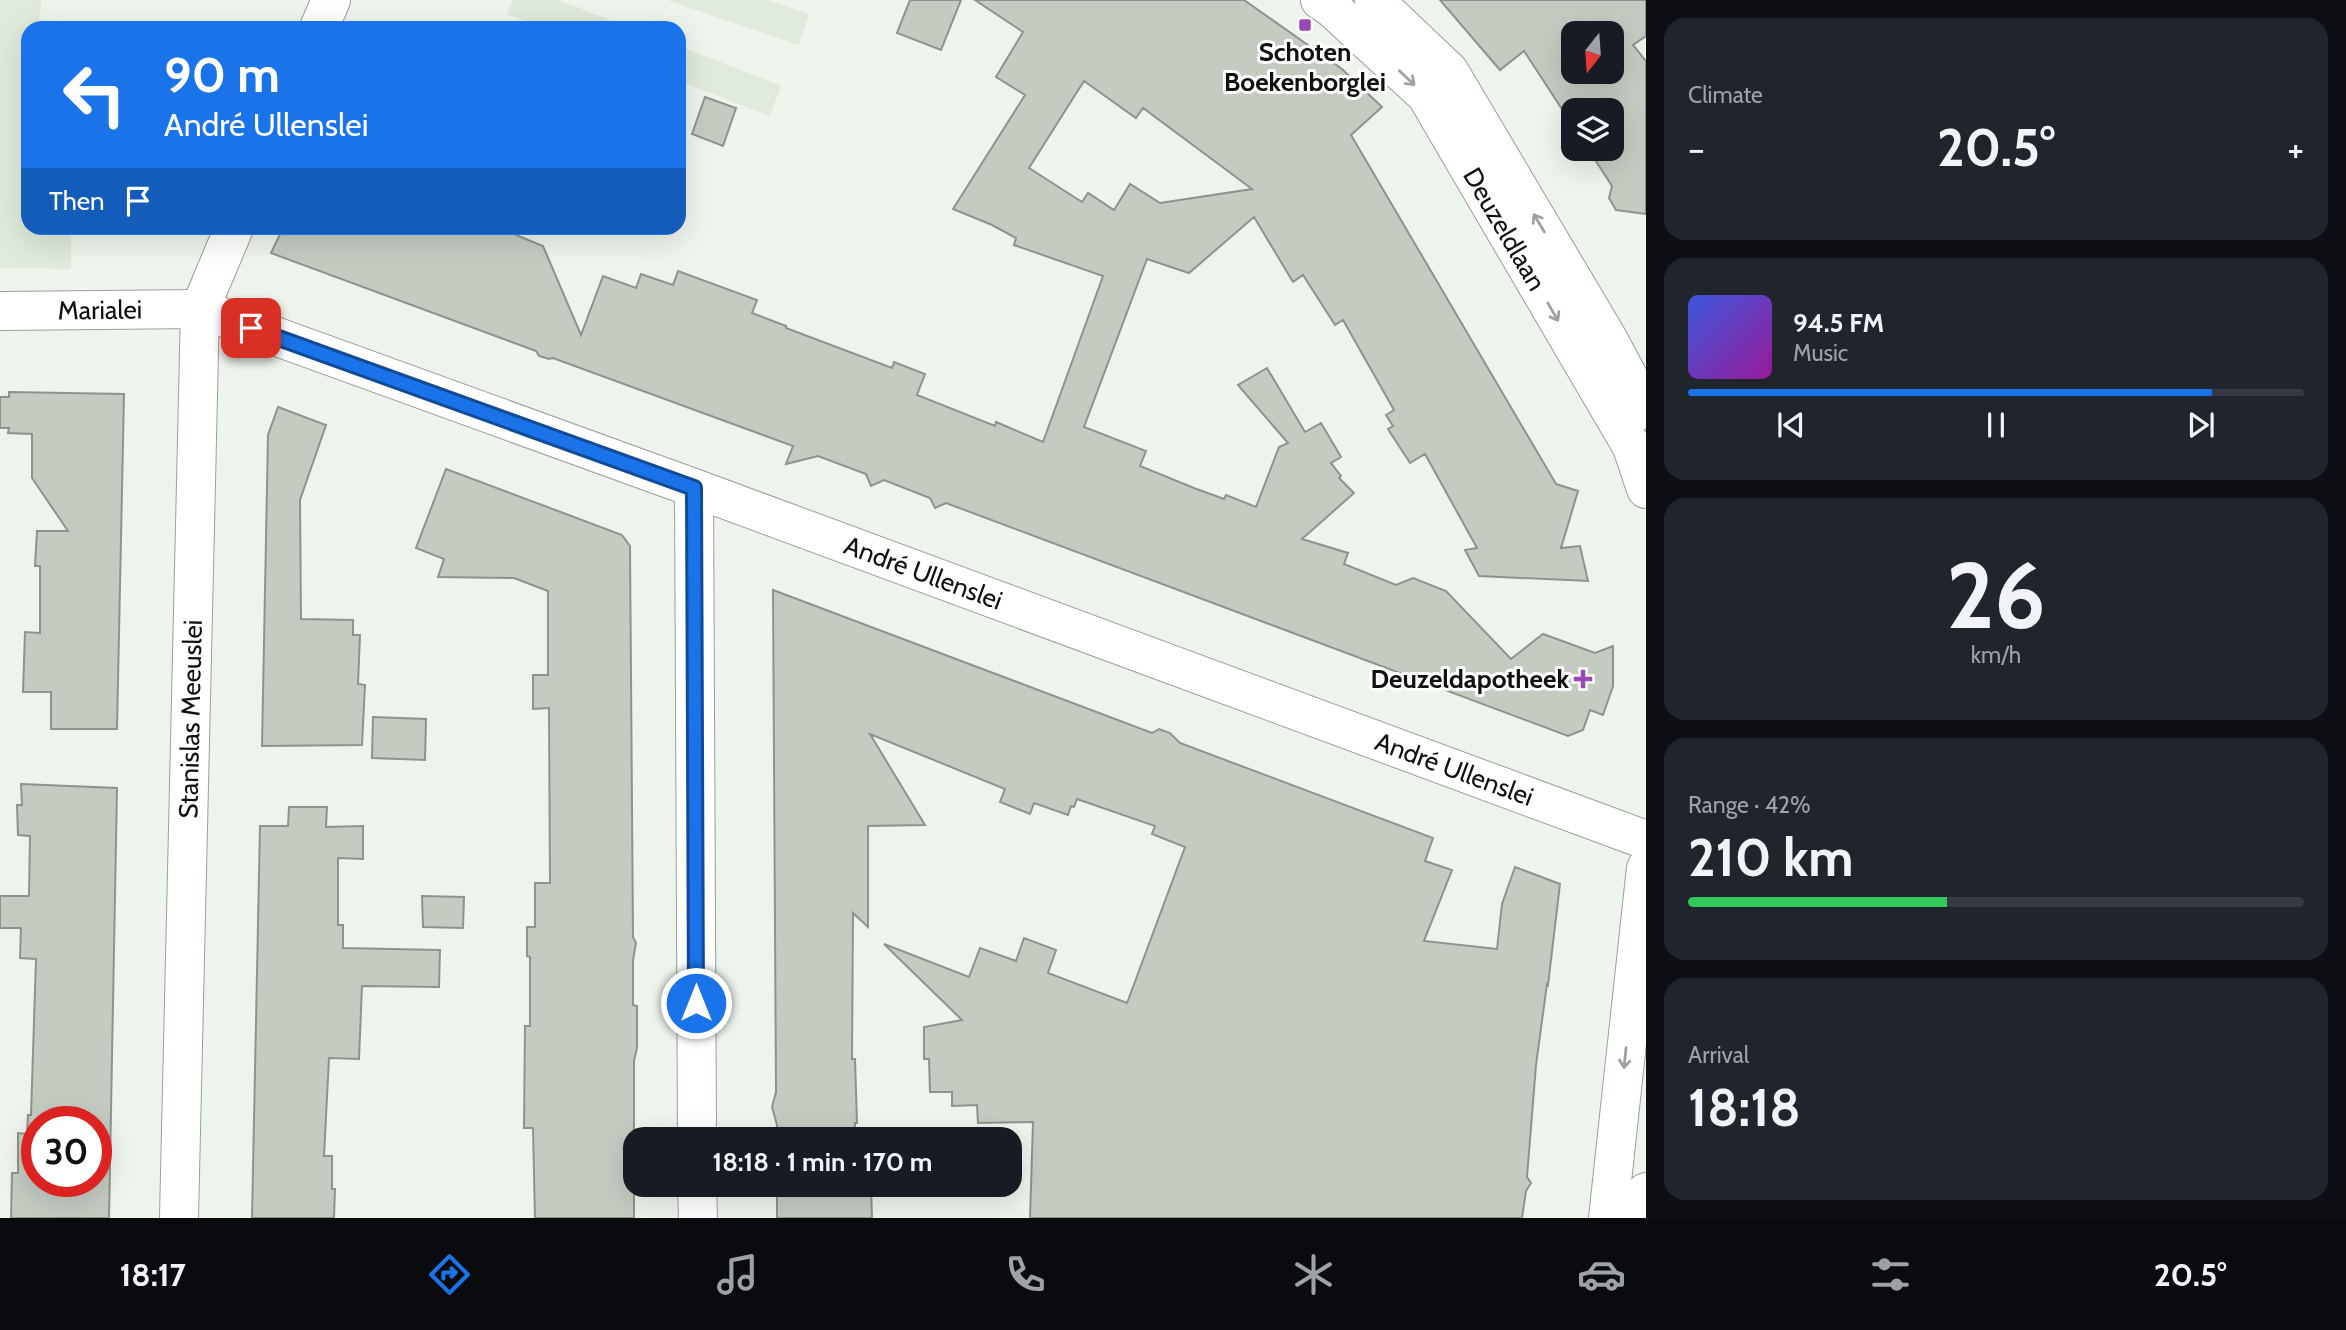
<!DOCTYPE html>
<meta charset="utf-8">
<style>
:root{--surface:#171b24;--page:#20242c;--text:#f1f3f6;--muted:#9ea1a6;--line:#363941;--accent:#1a73e8}
body{margin:0;font-family:Cabin,sans-serif;background:var(--page);color:var(--text);height:100vh;display:flex;flex-direction:column;font-size:26px;white-space:nowrap}
*{box-sizing:border-box;margin:0}
p{font-size:23px;color:var(--muted)}
.icon{flex:none;width:38px;height:38px;fill:none;stroke:currentColor;stroke-width:2;stroke-linecap:round;stroke-linejoin:round}
.map{position:relative;flex:1;overflow:hidden}
.drawer{display:flex;flex-direction:column;gap:18px;padding:18px;background:#0d0f14;width:700px}
.drawer>*{flex:none}
.guide{position:absolute;left:21px;top:21px;width:665px;height:214px;border-radius:21px;box-shadow:0 7px 28px #0002;background:#1a73e8;color:#fff;overflow:hidden}
.needle{width:46px;rotate:197deg}
.fabs{position:absolute;left:1561px;top:21px;display:grid;gap:14px}
.fabs a{display:grid;place-items:center;width:63px;height:63px;border-radius:14px;background:var(--surface);box-shadow:0 7px 28px #0002;font-size:35px}
.speed{position:absolute;left:21px;top:1106px;display:flex;gap:14px;font-size:35px;font-weight:700;text-align:center}
.speed>*{display:grid;place-content:center;width:91px;height:91px;border-radius:50%;background:var(--surface);box-shadow:0 7px 28px #0002;line-height:1}
.speed .limit{border:10px solid #d22;background:#fff;color:#111}
.pin{position:absolute;display:grid;place-items:center;width:60px;height:60px;color:#fff;margin:-30px;border-radius:14px;box-shadow:0 4px 10px #0006}
.me{position:absolute;width:77px;margin:-38px;rotate:0deg;stroke-linejoin:round;filter:drop-shadow(0 0 5px #0008)}
.turn{display:flex;align-items:center;gap:24px;height:147px;padding:0 28px;font-size:32px}
.turn .icon{width:91px;height:91px;stroke-width:2.5}
.turn b{display:block;font-size:49px;line-height:60px}
.then{display:flex;align-items:center;height:66px;padding:0 28px;background:#0003;gap:14px;font-size:26px}
.big{font-size:52px;font-weight:700;line-height:1.1}
.drawer .card{flex:1;display:flex;flex-direction:column;justify-content:center;gap:10px;min-width:0;padding:0 24px;border-radius:21px;background:var(--page)}
.drawer .dial{align-items:center;gap:0}
.dial b{font-size:91px;line-height:1}
.song{display:flex;align-items:center;gap:21px}
.cover{width:84px;height:84px;border-radius:10px;background:linear-gradient(135deg,hsl(230 70% 55%),hsl(300 70% 35%))}
.played{height:7px;border-radius:4px;background:linear-gradient(90deg,var(--accent) 85%,var(--line) 85%)}
.keys{display:flex;justify-content:space-around;direction:ltr}
.heat{display:flex;justify-content:space-between;align-items:center;font-size:38px;direction:ltr}
.charge{height:10px;border-radius:5px;background:linear-gradient(90deg,#34c759 42%,var(--line) 0)}
.trip{position:absolute;left:623px;top:1127px;width:399px;height:70px;border-radius:21px;background:var(--surface);box-shadow:0 7px 28px #0002;font-weight:700;line-height:70px;text-align:center}
.menu{display:flex;height:112px;justify-content:space-around;align-items:center;background:#090b0e;color:var(--muted)}
.menu .icon{width:49px;height:49px}
.menu .selected{color:var(--accent)}
.menu b{font-size:32px;color:var(--text)}
main{display:flex;flex:1;min-height:0}
.map>svg:first-child{display:block}
.built{fill:#dfeada}
.building{fill:#c4cbc1;stroke:#8d948b;stroke-width:2;fill-rule:evenodd}
.lines{fill:none;stroke-linecap:round;stroke-linejoin:round}
.street-casing{stroke:#99a097;stroke-width:40}
.secondary-casing{stroke:#99a097;stroke-width:40}
.street{stroke:#fff;stroke-width:38}
.secondary{stroke:#fff;stroke-width:38}
.oneway{stroke:#9fa09f}
.route-casing{stroke:#114b97;stroke-width:18}
.route{stroke:#1a73e8;stroke-width:12}
.poi-dot{fill:#9a47b6;stroke:#fff;stroke-width:2.5}
.labels{text-anchor:middle;stroke-width:6;stroke-linejoin:round;paint-order:stroke}
.poi-label{font-size:26px;font-weight:bold;fill:#10120f;stroke:#fff}
.street-label{font-size:26px;fill:#10120f;stroke:#fff}
</style>
<main>
<div class="map">
<svg width="1646" height="1218" viewBox="0 0 1646 1218">
<rect width="100%" height="100%" fill="#edf4eb"/>
<path class="built" d="M0 0H41L39 28H28V228H71V269L0 268Z
M513 0H558L631 28H543L507 14Z
M667 0H766L809 14 799 45Z
M679 46 781 86 770 116 679 81Z"/>
<path class="building" d="M910 0H961L941 50 897 33Z
M975 0H1244L1342 69 1382 107 1351 135 1556 484 1578 491 1561 548 1580 546 1588 581 1479 576 1465 550 1477 548 1425 454 1410 463 1388 429 1393 426 1386 415 1394 410 1343 320 1335 325 1303 275 1293 282 1254 217 1189 273 1147 259 1084 427 1146 451 1140 466 1194 488 1224 499 1226 495 1256 507 1279 447 1288 443 1238 385 1267 368 1305 432 1321 423 1341 457 1331 463 1341 476 1339 478 1354 493 1302 539 1348 553 1344 564 1396 585 1413 578 1446 591 1511 659 1543 634 1595 653 1613 646V686L1603 715 1590 710 1583 730 1568 736 946 503 935 508 930 498 884 480 871 486 866 474 818 456 786 464 793 446 553 358 549 359 539 356 536 351 271 253 283 228H499L543 246 581 335 603 276 636 288 641 274 673 285 678 271 757 300 752 313 786 326V328L892 368 894 362 925 374 917 395 995 426 996 422 1043 442 1103 276 1014 245 1016 238 992 225 953 209 1025 95 996 77 1023 32ZM1084 81 1136 118 1143 108 1252 189 1160 203 1130 184 1114 210 1088 193 1082 202 1029 168Z
M1440 0H1646V36L1633 45 1646 61V214L1616 210 1609 198 1612 186 1588 149H1612V110H1573V126L1524 51 1500 70ZM1573 33H1612V72H1573Z
M705 97 736 108 723 146 692 134Z
M9 392 124 394 117 729H51V692H23L25 632 40 633V566H35L37 531H68L32 478V434L8 433 9 428H0V397H9Z
M278 407 326 425 300 500 301 619 353 620V635H360L358 684 365 685 362 745 262 746 268 435Z
M446 469 622 535 630 546 633 937 636 943 633 960V1005L637 1006V1048L634 1061V1218H535L533 1128H524L525 1026H530V957L527 956V927H535V883H550L549 708 533 709V675H548V591L514 578 438 577 444 559 416 548Z
M773 590 1152 733 1159 729 1170 733 1180 743 1433 838 1425 861 1452 870 1424 941 1497 949 1502 904 1515 867 1560 884 1548 985 1547 984 1536 1065 1527 1177 1531 1183 1526 1191 1522 1218H1030L1033 1122 978 1123 977 1105 952 1106V1092H930L929 1059H924V1027L962 1020 884 944 969 977 980 948 1016 961 1024 938 1056 950 1048 973 1127 1003 1185 847 1152 834 1155 826 1077 799 1074 807 1071 806 1068 815 1034 803 1030 814 1000 802 1005 789 870 734 925 825 868 826V927L853 913 852 1059H855L857 1123H855V1139H777V1125L772 1107 776 1092Z
M373 717 426 719 425 760 372 758Z
M21 784 117 788 109 1218H11L12 1173H18V1133L27 1134 28 1115H31L35 990 36 959 20 958 21 928H0V896H29L30 836 18 835 17 805H22ZM37 1122H96V1181H37Z
M289 807H327L326 827 363 826V859L338 858V925H343V948L440 950 439 987 362 986 359 1059 329 1058 324 1156H332V1189H335L334 1218H252L260 826H288Z
M422 896 464 897 463 928 423 927Z
M777 1185H871L872 1218H777Z"/>
<g class="lines">
<g class="street-casing">
<g id="street">
<path d="M319 28 331 0"/>
<path id="s1" d="M0 311 200 309 694 488 1646 840"/>
<path d="M694 488 697 1139"/>
<path d="M697 1185 698 1218"/>
<path id="s2" d="M179 1218 200 309 234 228"/>
</g>
</g>
<g class="secondary-casing">
<g id="secondary">
<path id="s3" d="M1320 0 1333 9 1426 95 1632 447 1646 489"/>
<path d="M1374 0 1449 71 1608 339 1646 410"/>
<path d="M1608 1218 1646 868"/>
<path d="M1643 1218 1646 1192"/>
</g>
</g>
<use href="#street" class="street"/>
<use href="#secondary" class="secondary"/>
</g>
<defs><path id="oneway-shaft" d="M-6 0H5M1.5-3L5.5 0L1.5 3" fill="none" stroke-width="1.6" stroke-linecap="round" stroke-linejoin="round" transform="scale(1.75)"/></defs>
<g class="oneway">
<use href="#oneway-shaft" transform="translate(1407 78) rotate(43)"/>
<use href="#oneway-shaft" transform="translate(1539 223) rotate(-121)"/>
<use href="#oneway-shaft" transform="translate(1553 312) rotate(60)"/>
<use href="#oneway-shaft" transform="translate(1625 1058) rotate(96)"/>
</g>
<g class="lines">
<g class="route-casing">
<path id="route" d="M251 328 694 488 696 1003"/>
</g>
<use href="#route" class="route"/>
</g>
<g class="poi-dot">
<rect x="1298" y="18" width="14" height="14" rx="3.5"/>
<path d="M1579.5 668.5h7v7h7v7h-7v7h-7v-7h-7v-7h7z"/>
</g>
<g class="labels">
<g class="poi-label">
<text x="1305" y="61">Schoten<tspan x="1305" dy="30">Boekenborglei</tspan></text>
<text x="1569" y="688" text-anchor="end">Deuzeldapotheek</text>
</g>
<g class="street-label">
<text dy="9" stroke="none"><textPath href="#s3" startOffset="298">Deuzeldlaan</textPath></text>
<text dy="9" stroke="none"><textPath href="#s1" startOffset="100">Marialei</textPath></text>
<text dy="9" stroke="none"><textPath href="#s1" startOffset="970">André Ullenslei</textPath></text>
<text dy="9" stroke="none"><textPath href="#s2" startOffset="499">Stanislas Meeuslei</textPath></text>
<text dy="9" stroke="none"><textPath href="#s1" startOffset="1536">André Ullenslei</textPath></text>
</g>
</g>
</svg>
<div class="fabs">
<a><svg class="needle" viewBox="-14 -14 28 28"><path d="M0-13l5 13h-10z" fill="#e53935"/><path d="M0 13l5-13h-10z" fill="#9ea1a6"/></svg></a>
<a><svg class="icon" aria-label="layers" viewBox="0 0 24 24"><path d="M12 4l9 5-9 5-9-5zM3 14l9 5 9-5"/></svg></a>
</div>
<div class="speed"><div class="limit">30</div></div>
<div class="pin" style="left:251px;top:328px;background:#d93025"><svg class="icon" aria-label="arrive" viewBox="0 0 24 24"><path d="M6 21V4h12l-3 4 3 4H6"/></svg></div>
<svg class="me" style="left:696px;top:1003px" viewBox="-20 -20 40 40"><circle r="17" fill="#1a73e8" stroke="#fff" stroke-width="3"/><path d="M0-11L8 9 0 5-8 9z" fill="#fff"/></svg>
<div class="trip">18:18 · 1 min · 170 m</div>
<div class="guide">
<div class="turn"><svg class="icon" aria-label="left" viewBox="0 0 24 24"><path d="M17 20v-9H6M10 6l-5 5 5 5"/></svg><div><b>90 m</b>André Ullenslei</div></div>
<div class="then">Then<svg class="icon" aria-label="arrive" viewBox="0 0 24 24"><path d="M6 21V4h12l-3 4 3 4H6"/></svg></div>
</div>
</div>
<section class="drawer">
<div class="card"><p>Climate</p>
<div class="heat"><a>−</a><b class="big">20.5°</b><a>+</a></div>
</div>
<div class="card">
<div class="song"><i class="cover"></i><div><b>94.5 FM</b><p>Music</p></div></div>
<div class="played"></div>
<div class="keys"><svg class="icon" aria-label="previous" viewBox="0 0 24 24"><path d="M18 5L8 12l10 7zM5 5v14"/></svg><svg class="icon" aria-label="pause" viewBox="0 0 24 24"><path d="M8 5v14M16 5v14"/></svg><svg class="icon" aria-label="next" viewBox="0 0 24 24"><path d="M6 5l10 7-10 7zM19 5v14"/></svg></div>
</div>
<div class="card dial"><b>26</b><p>km/h</p></div>
<div class="card"><p>Range · 42%</p><b class="big">210 km</b><div class="charge"></div></div>
<div class="card"><p>Arrival</p><b class="big">18:18</b></div>
</section>
</main>
<nav class="menu">
<b>18:17</b>
<svg class="icon selected" aria-label="directions" viewBox="0 0 24 24"><path d="M12 3l9 9-9 9-9-9zM9 14v-3h6M13 9l2 2-2 2"/></svg>
<svg class="icon" aria-label="music" viewBox="0 0 24 24"><path d="M9 18V5l10-2v13"/><circle cx="6" cy="18" r="3"/><circle cx="16" cy="16" r="3"/></svg>
<svg class="icon" aria-label="phone" viewBox="0 0 24 24"><path d="M5 4h4l2 5-3 2q2 4 5 5l2-3 5 2v4C11 20 4 13 5 4z"/></svg>
<svg class="icon" aria-label="climate" viewBox="0 0 24 24"><path d="M12 3v18M4 7l16 10M4 17L20 7"/></svg>
<svg class="icon" aria-label="car" viewBox="0 0 24 24"><path d="M5 17H2v-5l4-1 3-4h7l3 4 3 1v5h-3M9 17h6M6 11h13"/><circle cx="7" cy="17" r="2"/><circle cx="17" cy="17" r="2"/></svg>
<svg class="icon" aria-label="filters" viewBox="0 0 24 24"><path d="M4 7h16M4 17h16"/><circle cx="9" cy="7" r="2"/><circle cx="15" cy="17" r="2"/></svg>
<b>20.5°</b>
</nav>
